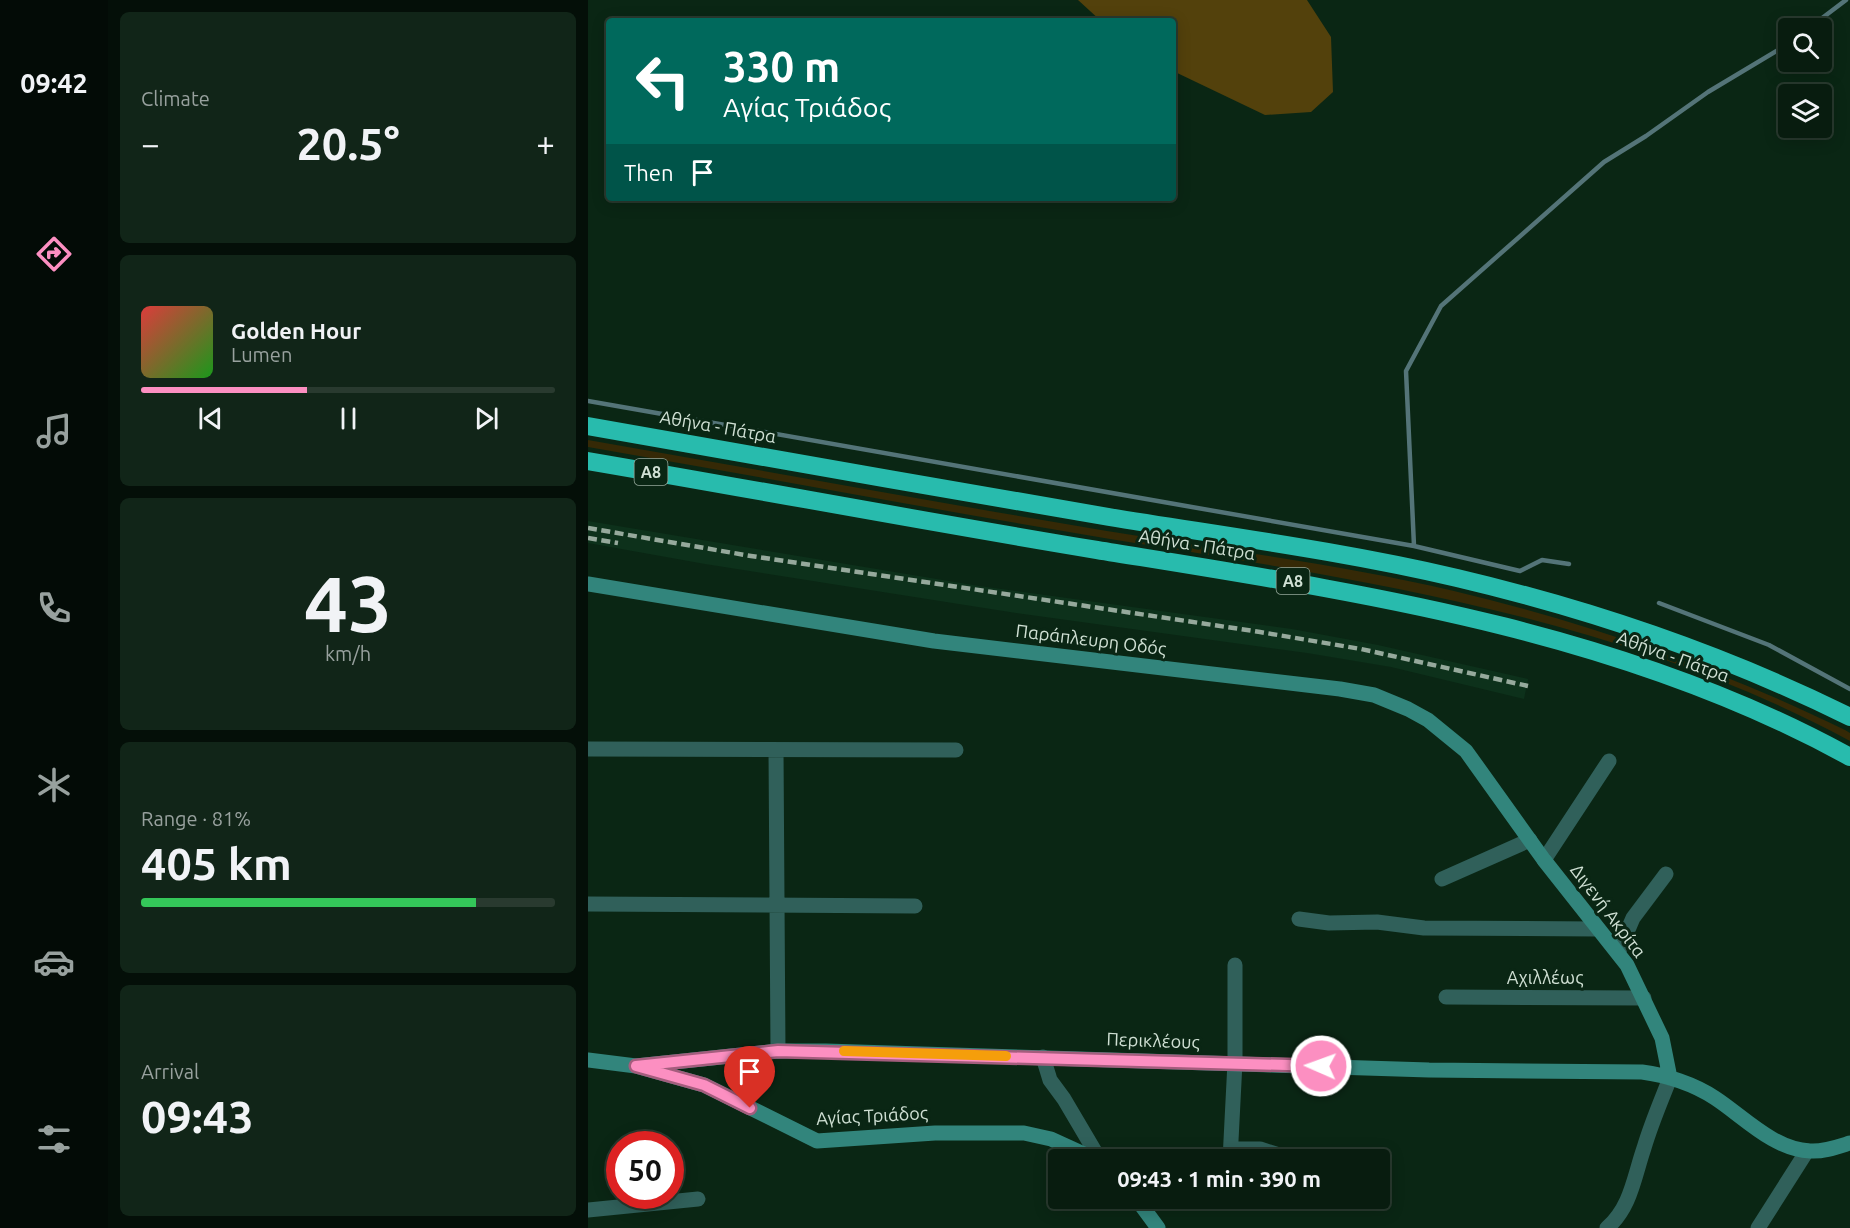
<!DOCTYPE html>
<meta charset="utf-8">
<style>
:root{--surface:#081c0f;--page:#112518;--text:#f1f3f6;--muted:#98a19e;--line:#293a2f;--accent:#fc8fc1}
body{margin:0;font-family:Ubuntu,sans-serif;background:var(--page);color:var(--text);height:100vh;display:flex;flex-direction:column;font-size:22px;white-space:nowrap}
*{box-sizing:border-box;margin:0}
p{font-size:20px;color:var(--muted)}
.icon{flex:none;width:33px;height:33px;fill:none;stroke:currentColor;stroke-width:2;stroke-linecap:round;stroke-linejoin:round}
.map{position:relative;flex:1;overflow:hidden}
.sheet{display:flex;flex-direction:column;gap:12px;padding:12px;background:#040f08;width:480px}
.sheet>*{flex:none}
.guide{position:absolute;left:18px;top:18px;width:570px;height:183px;border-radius:6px;box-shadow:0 3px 15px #0003,0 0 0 2px var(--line);background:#00695c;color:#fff;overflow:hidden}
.fabs{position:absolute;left:1190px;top:18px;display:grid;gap:12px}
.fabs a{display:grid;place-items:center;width:54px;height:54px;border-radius:6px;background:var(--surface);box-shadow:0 3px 15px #0003,0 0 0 2px var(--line);font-size:30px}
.speed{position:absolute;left:18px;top:1131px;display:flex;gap:12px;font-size:30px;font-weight:700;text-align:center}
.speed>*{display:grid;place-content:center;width:78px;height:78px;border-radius:50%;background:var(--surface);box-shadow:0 3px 15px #0003,0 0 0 2px var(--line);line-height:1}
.speed .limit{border:9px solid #d22;background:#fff;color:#111}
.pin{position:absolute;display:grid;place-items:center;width:51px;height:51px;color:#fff;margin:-62px -26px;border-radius:50% 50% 50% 0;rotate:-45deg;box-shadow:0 0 6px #0007}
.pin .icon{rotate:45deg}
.me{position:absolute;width:66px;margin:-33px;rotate:272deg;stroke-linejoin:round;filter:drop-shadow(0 0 4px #0008)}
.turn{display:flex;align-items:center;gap:21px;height:126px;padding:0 18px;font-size:27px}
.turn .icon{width:78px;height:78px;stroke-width:2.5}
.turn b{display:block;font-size:42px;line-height:51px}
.then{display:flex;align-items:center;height:57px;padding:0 18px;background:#0003;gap:12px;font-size:22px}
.big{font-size:45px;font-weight:700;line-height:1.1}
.sheet .tile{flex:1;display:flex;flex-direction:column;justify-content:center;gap:9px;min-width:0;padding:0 21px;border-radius:9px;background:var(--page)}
.sheet .dial{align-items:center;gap:0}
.dial b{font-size:78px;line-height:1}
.song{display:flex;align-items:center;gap:18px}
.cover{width:72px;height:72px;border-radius:9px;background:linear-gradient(135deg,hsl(0 70% 55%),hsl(120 70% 35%))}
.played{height:6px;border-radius:3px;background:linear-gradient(90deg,var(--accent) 40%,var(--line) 40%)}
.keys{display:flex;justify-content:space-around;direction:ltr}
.heat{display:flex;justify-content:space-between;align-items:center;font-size:33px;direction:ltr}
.charge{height:9px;border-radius:4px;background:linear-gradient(90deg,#34c759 81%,var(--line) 0)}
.trip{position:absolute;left:460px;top:1149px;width:342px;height:60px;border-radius:6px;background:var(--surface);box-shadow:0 3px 15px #0003,0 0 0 2px var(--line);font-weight:700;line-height:60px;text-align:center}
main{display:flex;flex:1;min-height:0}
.tab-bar{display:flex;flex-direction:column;width:108px;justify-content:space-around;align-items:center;background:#030b06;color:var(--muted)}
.tab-bar .icon{width:42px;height:42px}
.tab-bar .on{color:var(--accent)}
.tab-bar b{font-size:27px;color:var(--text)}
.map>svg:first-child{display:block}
.built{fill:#0d311b}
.green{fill:#352906}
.forest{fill:#53410c}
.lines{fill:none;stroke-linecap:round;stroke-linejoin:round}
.stream{stroke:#547478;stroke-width:4.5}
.street{stroke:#30605a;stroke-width:15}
.secondary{stroke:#32857c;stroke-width:15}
.highway{stroke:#28bbad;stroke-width:18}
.rail{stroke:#96a99c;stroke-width:4.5;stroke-dasharray:9 4.5;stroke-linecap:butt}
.route-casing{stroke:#a45d7d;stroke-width:15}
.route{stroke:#fc8fc1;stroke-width:10}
.slow{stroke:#f59e0b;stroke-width:10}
.labels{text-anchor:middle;stroke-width:6;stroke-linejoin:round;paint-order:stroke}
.shield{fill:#0a2614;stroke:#95a89a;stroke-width:1.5}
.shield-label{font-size:16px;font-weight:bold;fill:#d0e0d4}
.street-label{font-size:18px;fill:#d0e0d4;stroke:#0a2614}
</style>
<main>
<nav class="tab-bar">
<b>09:42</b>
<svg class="icon on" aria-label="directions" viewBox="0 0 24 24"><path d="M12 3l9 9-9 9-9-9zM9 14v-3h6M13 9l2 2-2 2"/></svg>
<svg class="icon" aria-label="music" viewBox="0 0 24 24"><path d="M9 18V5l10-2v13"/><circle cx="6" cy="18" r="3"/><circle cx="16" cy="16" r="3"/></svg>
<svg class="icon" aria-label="phone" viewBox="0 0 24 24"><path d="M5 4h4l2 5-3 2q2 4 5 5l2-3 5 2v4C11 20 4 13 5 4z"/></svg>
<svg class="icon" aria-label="climate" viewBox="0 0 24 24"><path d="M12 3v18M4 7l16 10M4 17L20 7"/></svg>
<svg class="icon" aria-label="car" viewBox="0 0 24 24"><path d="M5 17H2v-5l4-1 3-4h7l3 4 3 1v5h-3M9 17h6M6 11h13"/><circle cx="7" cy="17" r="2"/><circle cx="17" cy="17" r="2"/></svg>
<svg class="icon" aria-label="filters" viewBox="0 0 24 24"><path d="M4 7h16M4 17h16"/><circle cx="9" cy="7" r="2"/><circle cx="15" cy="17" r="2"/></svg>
</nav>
<section class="sheet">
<div class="tile"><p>Climate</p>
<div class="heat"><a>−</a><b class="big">20.5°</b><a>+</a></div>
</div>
<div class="tile">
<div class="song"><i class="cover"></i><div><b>Golden Hour</b><p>Lumen</p></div></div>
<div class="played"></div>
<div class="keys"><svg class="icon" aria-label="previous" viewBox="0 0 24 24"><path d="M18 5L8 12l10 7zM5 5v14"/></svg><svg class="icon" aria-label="pause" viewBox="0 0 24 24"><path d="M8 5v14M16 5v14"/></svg><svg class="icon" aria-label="next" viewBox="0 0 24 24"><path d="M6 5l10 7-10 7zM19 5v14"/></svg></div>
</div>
<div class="tile dial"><b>43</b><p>km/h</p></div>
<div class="tile"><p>Range · 81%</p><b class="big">405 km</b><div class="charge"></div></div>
<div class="tile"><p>Arrival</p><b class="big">09:43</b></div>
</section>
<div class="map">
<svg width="1262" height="1228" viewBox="0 0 1262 1228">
<rect width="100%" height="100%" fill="#0a2614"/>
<path class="built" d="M0 521 391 586 704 629 790 645 940 679 936 699 803 667 719 653 428 613 117 564 0 543Z"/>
<path class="green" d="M0 440C173 470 346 502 519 531 635 550 752 564 866 591 1001 623 1132 669 1257 730L1262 733V741C1033 617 775 580 522 539 348 510 174 477 0 447Z"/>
<path class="forest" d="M490 0H719L743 37 745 92 723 112 677 115 585 71V21H513Z"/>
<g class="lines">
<path class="stream" d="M1221 28 1258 0
M0 401 826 546 932 571 954 560 981 564
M826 546 818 371 853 306 1016 162 1058 136 1120 92 1200 44
M1071 603 1181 645 1262 689"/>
<path class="street" d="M0 749 368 750
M188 750 190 1051
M956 860 1021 761
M854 879 942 840
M0 904 327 906
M711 919 741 923 789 922 836 928 1009 929
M1030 953 1045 918 1078 874
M858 997 1056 998
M455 1057 462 1080 476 1099 512 1160
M643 1149H672L707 1160
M642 1160 647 1062V965
M0 1210 110 1199
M1019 1228C1043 1207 1046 1177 1056 1148 1063 1124 1073 1101 1082 1078
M1170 1228 1219 1151"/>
<path class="secondary" d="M0 584 346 641 752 689 786 695 820 709 840 720 878 751 956 860 1039 965 1074 1038 1082 1078
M0 1060 48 1066 116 1085 229 1141 347 1133H436L463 1139 509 1160
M48 1066 190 1051H238L841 1070 1054 1072C1078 1075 1106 1084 1127 1098 1156 1117 1185 1149 1222 1151 1235 1152 1249 1147 1262 1143
M548 1198 570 1228"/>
<path class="highway" d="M0 426C174 456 347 488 521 517 637 536 754 551 869 578 1005 610 1137 655 1262 717
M0 461C170 490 339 522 509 550 767 592 1030 629 1262 757"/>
<path class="rail" d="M0 528 163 556 672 632 773 649 940 686
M0 538 30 543"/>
</g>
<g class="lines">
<g class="route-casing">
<path id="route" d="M162 1108 116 1085 48 1066 190 1051 733 1066"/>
</g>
<use href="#route" class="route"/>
<path class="slow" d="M256 1051 418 1056"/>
</g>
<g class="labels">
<g class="shield">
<rect x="46.5" y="459" width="33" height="26" rx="4.5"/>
<rect x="688.5" y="568" width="33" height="26" rx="4.5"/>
</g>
<g class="shield-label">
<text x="63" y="478">Α8</text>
<text x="705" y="587">Α8</text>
</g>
<g class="street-label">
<text transform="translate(130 427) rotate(10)" y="6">Αθήνα - Πάτρα</text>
<text transform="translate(609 545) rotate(9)" y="6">Αθήνα - Πάτρα</text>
<text transform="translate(503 640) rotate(7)" y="6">Παράπλευρη Οδός</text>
<text transform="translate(1085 657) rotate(20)" y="6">Αθήνα - Πάτρα</text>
<text transform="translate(1020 911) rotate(53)" y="6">Διγενή Ακρίτα</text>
<text x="957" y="984">Αχιλλέως</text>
<text transform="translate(565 1041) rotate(2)" y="6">Περικλέους</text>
<text transform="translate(284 1116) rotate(-3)" y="6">Αγίας Τριάδος</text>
</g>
</g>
</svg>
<div class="fabs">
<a><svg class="icon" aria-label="search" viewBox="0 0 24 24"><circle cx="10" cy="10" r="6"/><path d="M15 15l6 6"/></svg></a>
<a><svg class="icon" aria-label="layers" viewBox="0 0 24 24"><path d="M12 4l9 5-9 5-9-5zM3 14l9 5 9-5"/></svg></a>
</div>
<div class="speed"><div class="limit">50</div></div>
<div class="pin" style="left:162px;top:1108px;background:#d93025"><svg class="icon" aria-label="arrive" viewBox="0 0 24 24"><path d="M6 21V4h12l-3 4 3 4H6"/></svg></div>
<svg class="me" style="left:733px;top:1066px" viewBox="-20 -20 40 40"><circle r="17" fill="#fc8fc1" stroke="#fff" stroke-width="3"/><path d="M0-11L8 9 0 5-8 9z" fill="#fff"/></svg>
<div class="trip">09:43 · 1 min · 390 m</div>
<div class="guide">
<div class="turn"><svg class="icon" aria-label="left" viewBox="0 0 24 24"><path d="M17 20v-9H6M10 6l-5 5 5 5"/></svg><div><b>330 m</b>Αγίας Τριάδος</div></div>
<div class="then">Then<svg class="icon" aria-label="arrive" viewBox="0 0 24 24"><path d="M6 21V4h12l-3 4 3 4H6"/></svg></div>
</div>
</div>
</main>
